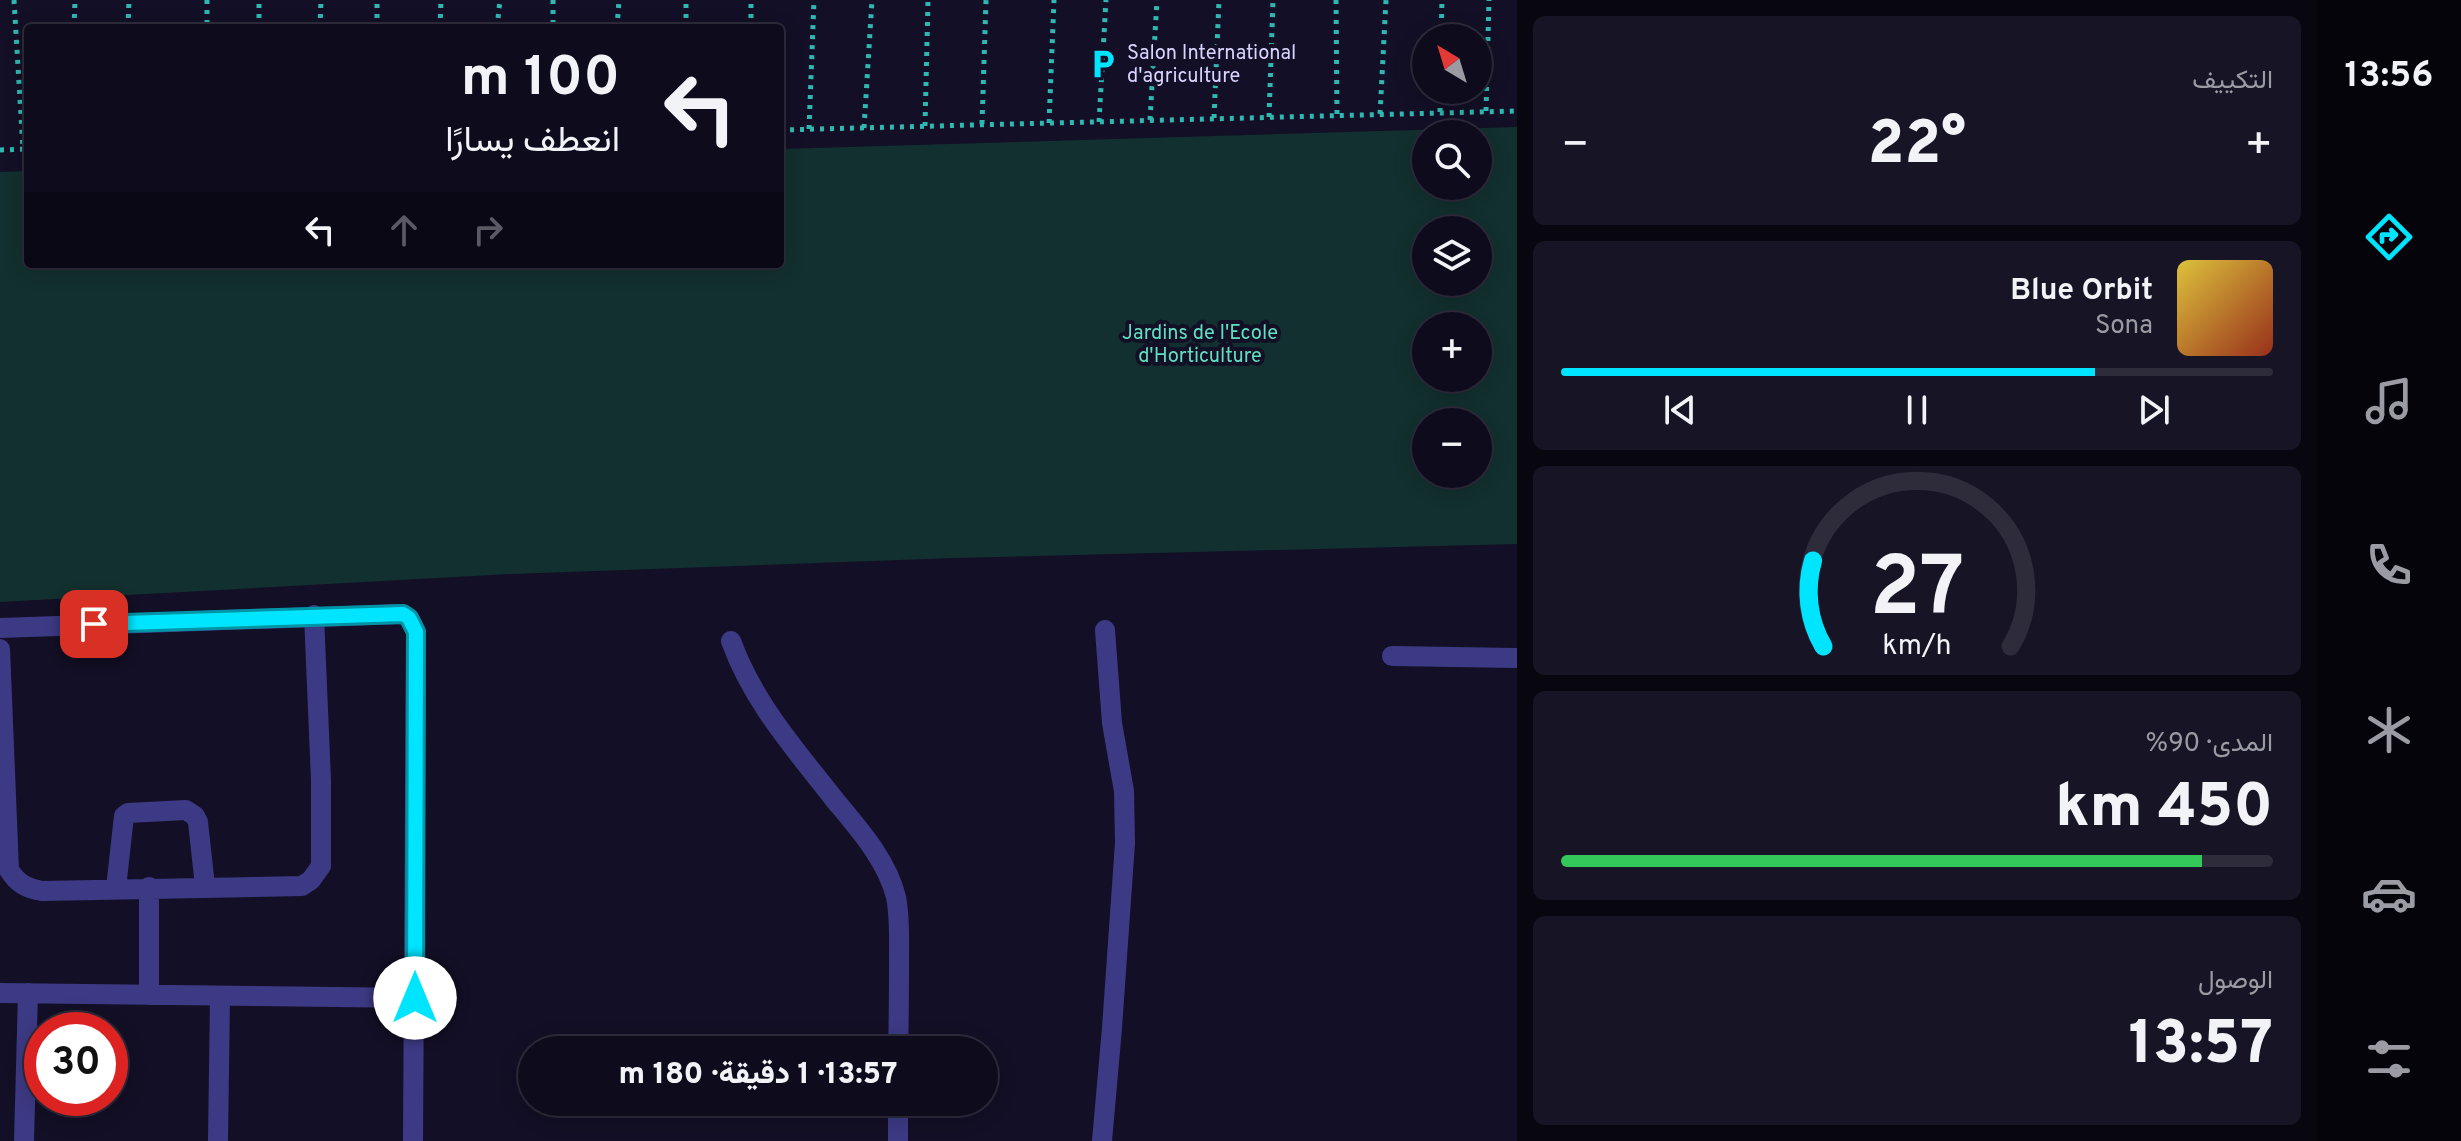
<!DOCTYPE html>
<html lang="ar">
<meta charset="utf-8">
<style>
:root{--surface:#0e0b1c;--page:#171425;--text:#f1f3f6;--muted:#9b9ba3;--line:#2e2b3b;--accent:#00e5ff}
body{margin:0;font-family:Overpass,Vazirmatn,sans-serif;background:var(--page);color:var(--text);direction:rtl;height:100vh;display:flex;flex-direction:column;font-size:30px;white-space:nowrap}
*{box-sizing:border-box;margin:0}
p{font-size:26px;color:var(--muted)}
.icon{flex:none;width:44px;height:44px;fill:none;stroke:currentColor;stroke-width:2;stroke-linecap:round;stroke-linejoin:round}
.map{position:relative;flex:1;overflow:hidden;direction:ltr}
.drawer{display:flex;flex-direction:column;gap:16px;padding:16px;background:#08060f;width:800px}
.drawer>*{flex:none}
.hud{position:absolute;left:24px;top:24px;width:760px;height:244px;border-radius:8px;box-shadow:0 4px 20px #0003,0 0 0 2px var(--line);direction:rtl;background:#0e0b1c;color:var(--text);overflow:hidden}
.needle{width:52px;rotate:322deg}
.tools{position:absolute;left:1412px;top:24px;display:grid;gap:16px}
.tools a{display:grid;place-items:center;width:80px;height:80px;border-radius:50%;background:var(--surface);box-shadow:0 4px 20px #0003,0 0 0 2px var(--line);font-size:40px}
.speed{position:absolute;left:24px;top:1012px;display:flex;gap:16px;font-size:40px;font-weight:700;text-align:center}
.speed>*{display:grid;place-content:center;width:104px;height:104px;border-radius:50%;background:var(--surface);box-shadow:0 4px 20px #0003,0 0 0 2px var(--line);line-height:1}
.speed .limit{border:12px solid #d22;background:#fff;color:#111}
.pin{position:absolute;display:grid;place-items:center;width:68px;height:68px;color:#fff;margin:-34px;border-radius:16px;box-shadow:0 4px 12px #0006}
.me{position:absolute;width:88px;margin:-44px;rotate:0deg;stroke-linejoin:round;filter:drop-shadow(0 0 6px #0008)}
.turn{display:flex;align-items:center;gap:28px;height:168px;padding:0 32px;font-size:36px}
.turn .icon{width:104px;height:104px;stroke-width:2.5}
.turn b{display:block;font-size:56px;line-height:68px}
.lanes{display:flex;align-items:center;height:76px;padding:0 32px;background:#0003;justify-content:center;gap:40px;direction:ltr}
.lanes .off{opacity:.35}
.big{font-size:60px;font-weight:800;line-height:1.1}
.drawer .tile{flex:1;display:flex;flex-direction:column;justify-content:center;gap:12px;min-width:0;padding:0 28px;border-radius:12px;background:var(--page)}
.drawer .dial{align-items:center;gap:0}
.dial svg{height:208px;overflow:visible;fill:none;stroke:var(--line);stroke-width:7;stroke-linecap:round;text-anchor:middle}
.dial text{fill:var(--text);stroke:none}
.song{display:flex;align-items:center;gap:24px}
.cover{width:96px;height:96px;border-radius:12px;background:linear-gradient(135deg,hsl(50 70% 55%),hsl(10 70% 35%))}
.played{height:8px;border-radius:4px;background:linear-gradient(90deg,var(--accent) 75%,var(--line) 75%)}
.keys{display:flex;justify-content:space-around;direction:ltr}
.heat{display:flex;justify-content:space-between;align-items:center;font-size:44px;direction:ltr}
.charge{height:12px;border-radius:6px;background:linear-gradient(90deg,#34c759 90%,var(--line) 0)}
.trip{position:absolute;left:518px;top:1036px;width:480px;height:80px;border-radius:40px;background:var(--surface);box-shadow:0 4px 20px #0003,0 0 0 2px var(--line);font-weight:800;line-height:80px;text-align:center;direction:rtl}
main{display:flex;flex:1;min-height:0}
.menu{display:flex;flex-direction:column;width:144px;justify-content:space-around;align-items:center;background:#06040b;color:var(--muted)}
.menu .icon{width:56px;height:56px}
.menu .current{color:var(--accent)}
.menu b{font-size:36px;color:var(--text)}
.map>svg:first-child{display:block}
.green{fill:#12302f;fill-rule:evenodd}
.lines{fill:none;stroke-linecap:round;stroke-linejoin:round}
.path{stroke:#2fb8b0;stroke-width:5;stroke-dasharray:4 6;stroke-linecap:butt}
.minor{stroke:#3d3a85;stroke-width:20}
.route-casing{stroke:#0095a6;stroke-width:20}
.route{stroke:#00e5ff;stroke-width:14}
.labels{text-anchor:middle;stroke-width:8;stroke-linejoin:round;paint-order:stroke}
.poi-label{font-size:20px;fill:#d9d4ff;stroke:#130f26;text-anchor:start}
.park-label{font-size:20px;fill:#5fe0c0;stroke:#130f26}
</style>
<main>
<nav class="menu">
<b>13:56</b>
<svg class="icon current" aria-label="directions" viewBox="0 0 24 24"><path d="M12 3l9 9-9 9-9-9zM9 14v-3h6M13 9l2 2-2 2"/></svg>
<svg class="icon" aria-label="music" viewBox="0 0 24 24"><path d="M9 18V5l10-2v13"/><circle cx="6" cy="18" r="3"/><circle cx="16" cy="16" r="3"/></svg>
<svg class="icon" aria-label="phone" viewBox="0 0 24 24"><path d="M5 4h4l2 5-3 2q2 4 5 5l2-3 5 2v4C11 20 4 13 5 4z"/></svg>
<svg class="icon" aria-label="climate" viewBox="0 0 24 24"><path d="M12 3v18M4 7l16 10M4 17L20 7"/></svg>
<svg class="icon" aria-label="car" viewBox="0 0 24 24"><path d="M5 17H2v-5l4-1 3-4h7l3 4 3 1v5h-3M9 17h6M6 11h13"/><circle cx="7" cy="17" r="2"/><circle cx="17" cy="17" r="2"/></svg>
<svg class="icon" aria-label="filters" viewBox="0 0 24 24"><path d="M4 7h16M4 17h16"/><circle cx="9" cy="7" r="2"/><circle cx="15" cy="17" r="2"/></svg>
</nav>
<section class="drawer">
<div class="tile"><p>التكييف</p>
<div class="heat"><a>−</a><b class="big">22°</b><a>+</a></div>
</div>
<div class="tile">
<div class="song"><i class="cover"></i><div><b>Blue Orbit</b><p>Sona</p></div></div>
<div class="played"></div>
<div class="keys"><svg class="icon" aria-label="previous" viewBox="0 0 24 24"><path d="M18 5L8 12l10 7zM5 5v14"/></svg><svg class="icon" aria-label="pause" viewBox="0 0 24 24"><path d="M8 5v14M16 5v14"/></svg><svg class="icon" aria-label="next" viewBox="0 0 24 24"><path d="M6 5l10 7-10 7zM19 5v14"/></svg></div>
</div>
<div class="tile dial"><svg viewBox="0 0 100 80">
<path d="M14 69A42 42 0 1 1 86 69"/>
<path d="M14 69A42 42 0 0 1 10 36" stroke="#00e5ff"/>
<text x="50" y="56" font-size="32" font-weight="700">27</text>
<text x="50" y="72" font-size="11">km/h</text>
</svg></div>
<div class="tile"><p>المدى · 90%</p><b class="big">450 km</b><div class="charge"></div></div>
<div class="tile"><p>الوصول</p><b class="big">13:57</b></div>
</section>
<div class="map">
<svg width="1517" height="1141" viewBox="0 0 1517 1141">
<rect width="100%" height="100%" fill="#130f26"/>
<path class="green" d="M1517 127V544L954 558 512 574 0 602V172L28 171V264H780V149ZM1426 134H1478V186H1426ZM1426 230H1478V282H1426ZM1426 326H1478V378H1426ZM1426 422H1478V474H1426Z"/>
<g class="lines">
<path class="path" d="M14 0 23 149
M207 0V28
M553 0V28
M1336 0 1337 115
M74 28 75 0
M128 28 129 0
M259 28V0
M320 28 321 0
M377 28V0
M440 28 441 0
M497 28 500 0
M617 28 619 0
M686 28V0
M751 28V0
M1441 38 1442 0
M1486 111 1489 0
M1440 112V90
M1380 114 1386 0
M1269 117 1273 0
M1214 118 1219 0
M1150 120 1157 0
M1099 122 1106 0
M1049 123 1054 0
M982 124 986 0
M925 126 928 0
M864 128 872 0
M809 129 814 0
M780 130 1517 111
M0 150 28 149"/>
<path class="minor" d="M0 628 403 614 409 618 416 632 413 1141
M731 641C753 702 795 749 834 799 858 828 887 860 896 897 900 917 899 938 899 958 899 989 899 1019 898 1050
M0 649 9 870C18 884 26 888 42 891L302 886 311 880 321 866V780L314 615
M1392 656 1517 658
M116 888 124 816 128 813 186 810 195 816 198 822 205 886
M0 993 415 998
M149 995V887
M24 1141 28 993
M218 1141 220 996
M898 1141V1102
M1102 1141 1112 1028 1125 843 1124 791 1112 723 1105 630"/>
</g>
<g class="lines">
<g class="route-casing">
<path id="route" d="M94 624 403 614 409 618 416 632 415 998"/>
</g>
<use href="#route" class="route"/>
</g>
<defs>
<g id="parking-bare" transform="scale(2.4)"><path d="M-3.5-5.5H1a3.5 3.5 0 0 1 0 7H-1V5.5H-3.5ZM-1-3.4V-.6H.8a1.4 1.4 0 0 0 0-2.8Z" fill="#00e5ff" stroke="#130f26" stroke-width="2.5" paint-order="stroke"/></g>
</defs>
<g fill-rule="evenodd">
<use href="#parking-bare" x="1103" y="64"/>
</g>
<g class="labels">
<g class="poi-label">
<text x="1127" y="59">Salon International<tspan x="1127" dy="23">d'agriculture</tspan></text>
</g>
<g class="park-label">
<text x="1200" y="339">Jardins de I'Ecole<tspan x="1200" dy="23">d'Horticulture</tspan></text>
</g>
</g>
</svg>
<div class="tools">
<a><svg class="needle" viewBox="-14 -14 28 28"><path d="M0-13l5 13h-10z" fill="#e53935"/><path d="M0 13l5-13h-10z" fill="#9b9ba3"/></svg></a>
<a><svg class="icon" aria-label="search" viewBox="0 0 24 24"><circle cx="10" cy="10" r="6"/><path d="M15 15l6 6"/></svg></a>
<a><svg class="icon" aria-label="layers" viewBox="0 0 24 24"><path d="M12 4l9 5-9 5-9-5zM3 14l9 5 9-5"/></svg></a>
<a>+</a>
<a>−</a>
</div>
<div class="speed"><div class="limit">30</div></div>
<div class="pin" style="left:94px;top:624px;background:#d93025"><svg class="icon" aria-label="arrive" viewBox="0 0 24 24"><path d="M6 21V4h12l-3 4 3 4H6"/></svg></div>
<svg class="me" style="left:415px;top:998px" viewBox="-20 -20 40 40"><circle r="19" fill="#fff"/><path d="M0-13L10 11 0 6-10 11z" fill="#00e5ff"/></svg>
<div class="trip">13:57 · 1 دقيقة · 180 m</div>
<div class="hud">
<div class="turn"><svg class="icon" aria-label="left" viewBox="0 0 24 24"><path d="M17 20v-9H6M10 6l-5 5 5 5"/></svg><div><b>100 m</b>انعطف يسارًا</div></div>
<div class="lanes"><svg class="icon" aria-label="left" viewBox="0 0 24 24"><path d="M17 20v-9H6M10 6l-5 5 5 5"/></svg><svg class="icon off" aria-label="ahead" viewBox="0 0 24 24"><path d="M12 20V5M6 11l6-6 6 6"/></svg><svg class="icon off" aria-label="right" viewBox="0 0 24 24"><path d="M7 20v-9h11M14 6l5 5-5 5"/></svg></div>
</div>
</div>
</main>
